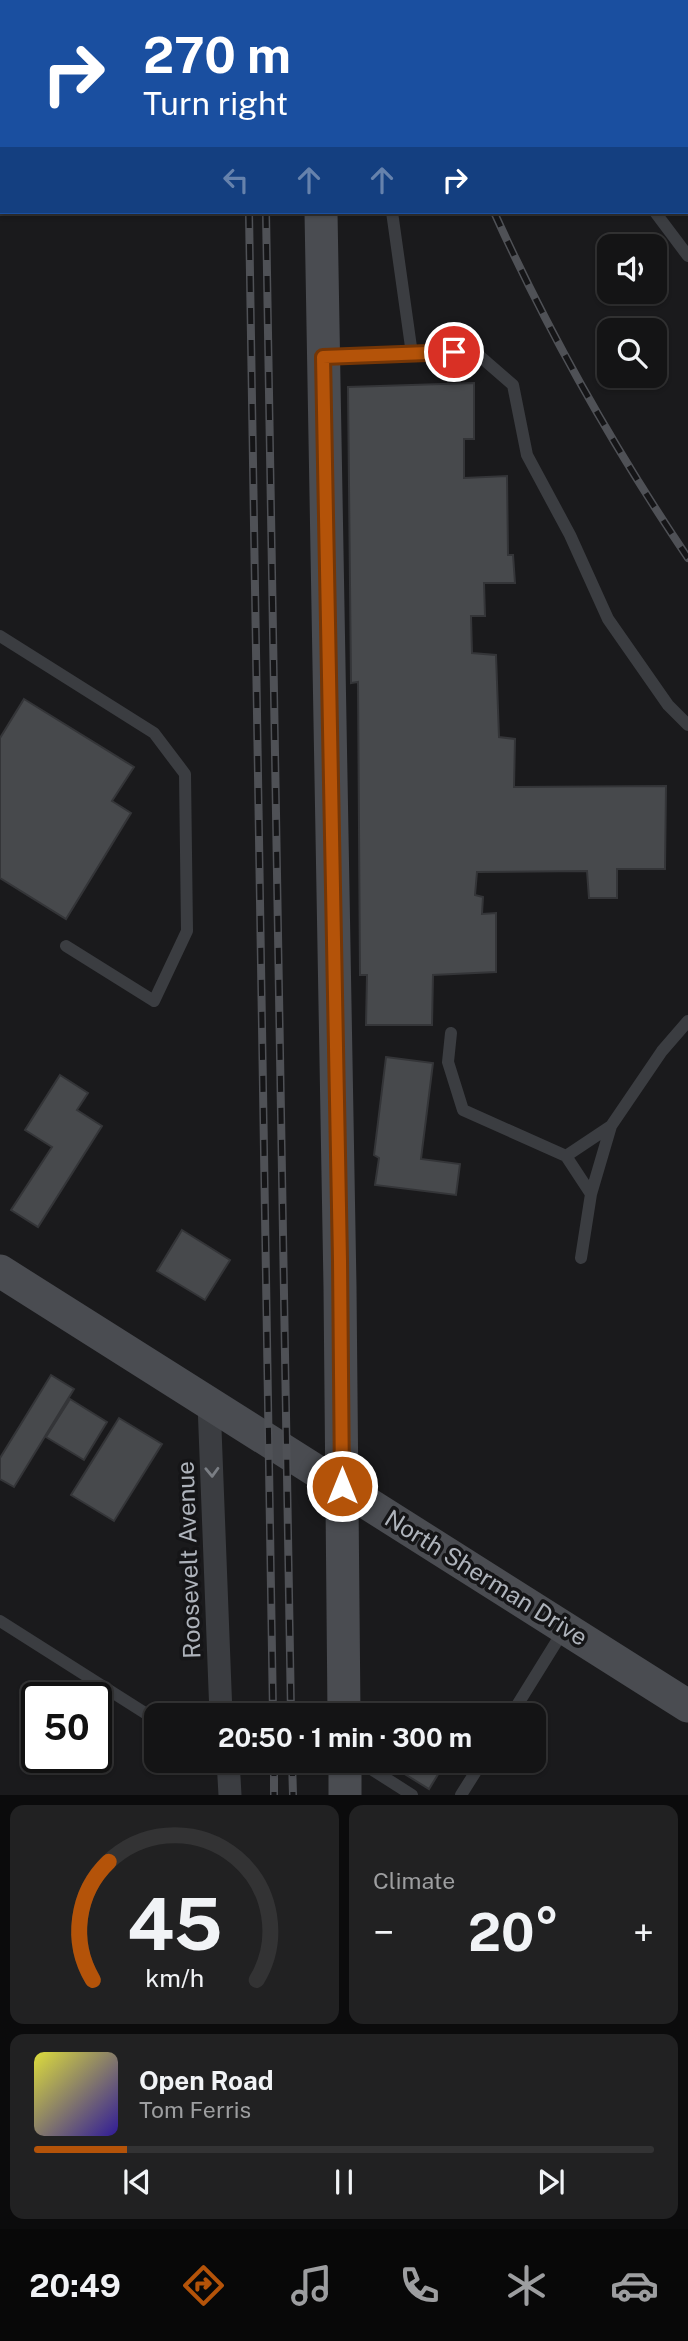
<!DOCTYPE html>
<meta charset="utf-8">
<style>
:root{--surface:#141415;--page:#212122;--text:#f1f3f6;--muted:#9d9ea0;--line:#333334;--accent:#b45309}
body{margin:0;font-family:"Public Sans",sans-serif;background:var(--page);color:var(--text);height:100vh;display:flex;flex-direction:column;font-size:26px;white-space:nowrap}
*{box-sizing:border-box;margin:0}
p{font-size:23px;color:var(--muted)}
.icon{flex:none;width:38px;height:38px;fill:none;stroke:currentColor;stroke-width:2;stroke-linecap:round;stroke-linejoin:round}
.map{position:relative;height:1795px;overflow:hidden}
.panel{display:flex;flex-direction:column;gap:10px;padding:10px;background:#0b0b0c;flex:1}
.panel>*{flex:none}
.top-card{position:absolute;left:0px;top:0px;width:690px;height:214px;box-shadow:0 2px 5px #0004,0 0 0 2px var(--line);background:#1a4fa0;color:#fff;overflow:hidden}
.fabs{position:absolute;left:597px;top:234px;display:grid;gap:14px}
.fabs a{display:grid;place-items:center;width:70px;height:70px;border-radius:14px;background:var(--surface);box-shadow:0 2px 5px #0004,0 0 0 2px var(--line);font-size:35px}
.speed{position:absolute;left:21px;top:1682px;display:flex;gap:14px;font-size:35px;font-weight:700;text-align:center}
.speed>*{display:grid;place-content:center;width:91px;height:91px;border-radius:50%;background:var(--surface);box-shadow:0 2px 5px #0004,0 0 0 2px var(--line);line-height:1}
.speed .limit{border:4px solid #111;border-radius:10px;background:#fff;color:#111}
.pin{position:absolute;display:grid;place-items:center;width:60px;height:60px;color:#fff;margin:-30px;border:4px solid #fff;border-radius:50%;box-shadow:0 2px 7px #0007}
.me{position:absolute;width:77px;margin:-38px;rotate:0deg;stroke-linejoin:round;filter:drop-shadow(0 0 5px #0008)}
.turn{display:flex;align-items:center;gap:24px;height:147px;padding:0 28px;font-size:32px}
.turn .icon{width:91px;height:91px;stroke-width:2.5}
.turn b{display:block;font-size:49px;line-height:60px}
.lanes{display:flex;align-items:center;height:66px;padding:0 28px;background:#0003;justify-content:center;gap:35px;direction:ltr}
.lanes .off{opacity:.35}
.big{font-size:52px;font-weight:700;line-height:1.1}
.panel .card{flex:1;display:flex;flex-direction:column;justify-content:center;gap:10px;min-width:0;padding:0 24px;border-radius:14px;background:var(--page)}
.panel .dial{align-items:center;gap:0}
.dial svg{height:182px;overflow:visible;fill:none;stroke:var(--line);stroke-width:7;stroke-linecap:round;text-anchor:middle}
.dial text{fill:var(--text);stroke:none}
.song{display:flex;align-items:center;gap:21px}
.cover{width:84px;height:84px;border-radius:10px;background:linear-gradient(135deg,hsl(60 70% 55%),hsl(250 70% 35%))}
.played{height:7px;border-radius:4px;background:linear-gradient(90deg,var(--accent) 15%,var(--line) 15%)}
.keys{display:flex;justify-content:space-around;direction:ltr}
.heat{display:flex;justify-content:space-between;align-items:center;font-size:38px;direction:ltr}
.panel .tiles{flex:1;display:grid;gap:10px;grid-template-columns:1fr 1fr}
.card:last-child{grid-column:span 2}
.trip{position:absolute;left:144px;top:1703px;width:402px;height:70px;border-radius:14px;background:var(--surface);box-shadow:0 2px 5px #0004,0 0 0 2px var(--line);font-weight:700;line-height:70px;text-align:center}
.dock{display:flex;height:112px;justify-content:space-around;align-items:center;background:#080808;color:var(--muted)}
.dock .icon{width:49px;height:49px}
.dock .current{color:var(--accent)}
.dock b{font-size:32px;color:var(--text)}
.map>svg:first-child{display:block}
.building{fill:#47494c;stroke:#343538;stroke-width:2}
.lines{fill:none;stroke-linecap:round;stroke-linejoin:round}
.lane{stroke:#3b3d41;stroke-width:12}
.street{stroke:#3b3d41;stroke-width:23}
.secondary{stroke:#4a4c51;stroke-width:33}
.rail-casing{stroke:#4f5156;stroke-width:8}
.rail{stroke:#151517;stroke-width:5;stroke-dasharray:16;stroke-linecap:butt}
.oneway{stroke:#7a7e84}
.route-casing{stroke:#753606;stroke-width:18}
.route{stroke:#b45309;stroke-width:12}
.labels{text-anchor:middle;stroke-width:7;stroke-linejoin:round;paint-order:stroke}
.street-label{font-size:24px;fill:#aeb3bb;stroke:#151517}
</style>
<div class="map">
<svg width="688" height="1795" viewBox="0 0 688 1795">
<rect width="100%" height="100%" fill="#1a1a1c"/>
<path class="building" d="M474 383V439H464V478L507 476 508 555H513L515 583H484L485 616H471L472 653 496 655 499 737 515 739 514 787 666 786 665 869H617V898H589L587 871 477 872 475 895 483 897 482 914 496 913V972L433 975 432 1025H366L367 975H360L358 682 351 683 348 387Z
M24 699 134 767 112 801 131 813 66 919 0 878V738Z
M386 1057 433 1063 421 1159 460 1164 456 1195 375 1185 379 1158 374 1155Z
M60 1075 88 1093 77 1110 102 1126 38 1227 11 1210 52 1147 25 1130Z
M182 1230 230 1260 205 1300 157 1271Z
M51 1375 74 1389 14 1487 0 1479V1458Z
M70 1399 107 1422 84 1460 46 1437Z
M119 1418 162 1444 114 1521 71 1495Z
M392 1760H440L445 1763 429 1789 390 1765Z"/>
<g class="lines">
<path class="lane" d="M617 2 620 0
M392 212 412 354
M655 212 688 256
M326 357 475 352 513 385 527 455 570 535 608 619 668 705 688 725
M0 636 154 733 185 774 187 931 154 1001 66 946
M451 1033 448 1062 463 1110 566 1156
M611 1126 662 1051 688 1021
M581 1258 591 1194 566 1156 611 1126 591 1194
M0 1621 156 1720
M511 1715 565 1628
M357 1760 412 1795
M461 1795 483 1760"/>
<path class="street" d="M209 1403 221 1715
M228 1760 230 1795"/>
<path class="secondary" d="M317 0V2
M321 212 340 1287 344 1715
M0 1271 688 1706
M345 1760V1795"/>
<g class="rail-casing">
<path id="rail" d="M245 0V2
M262 0V2
M407 0V2
M249 212 273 1715
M266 212 291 1715
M494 212C548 332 614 448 688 558
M274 1760V1795
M292 1760 293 1795"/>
</g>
<use href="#rail" class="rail"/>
</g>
<defs><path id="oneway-chevron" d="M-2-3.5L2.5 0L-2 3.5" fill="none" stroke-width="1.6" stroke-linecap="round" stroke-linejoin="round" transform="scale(1.75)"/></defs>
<use class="oneway" href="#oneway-chevron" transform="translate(212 1472) rotate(88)"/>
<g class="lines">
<g class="route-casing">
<path id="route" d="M342 1486 340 1260 323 357 454 352"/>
</g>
<use href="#route" class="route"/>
</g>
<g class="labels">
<g class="street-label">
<text transform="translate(189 1560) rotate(-92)" y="8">Roosevelt Avenue</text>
<text transform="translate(486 1578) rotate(32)" y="8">North Sherman Drive</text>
</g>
</g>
</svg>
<div class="fabs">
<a><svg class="icon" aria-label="sound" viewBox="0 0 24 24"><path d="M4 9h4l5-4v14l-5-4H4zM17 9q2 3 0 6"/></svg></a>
<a><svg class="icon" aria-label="search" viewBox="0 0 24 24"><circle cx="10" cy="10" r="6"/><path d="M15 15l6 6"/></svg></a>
</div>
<div class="speed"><div class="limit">50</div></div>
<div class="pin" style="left:454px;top:352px;background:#d93025"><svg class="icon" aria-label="arrive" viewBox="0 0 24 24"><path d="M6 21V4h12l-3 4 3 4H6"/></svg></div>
<svg class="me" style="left:342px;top:1486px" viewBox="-20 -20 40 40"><circle r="17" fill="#b45309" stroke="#fff" stroke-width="3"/><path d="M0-11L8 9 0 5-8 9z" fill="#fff"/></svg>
<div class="trip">20:50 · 1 min · 300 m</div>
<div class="top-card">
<div class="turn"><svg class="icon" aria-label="right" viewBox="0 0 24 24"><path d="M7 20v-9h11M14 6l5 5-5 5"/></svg><div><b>270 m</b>Turn right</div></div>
<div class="lanes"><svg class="icon off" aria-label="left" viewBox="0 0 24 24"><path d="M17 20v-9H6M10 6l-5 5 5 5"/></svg><svg class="icon off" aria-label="ahead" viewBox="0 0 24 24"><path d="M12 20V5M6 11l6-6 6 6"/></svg><svg class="icon off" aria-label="ahead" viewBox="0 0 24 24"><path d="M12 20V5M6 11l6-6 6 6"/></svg><svg class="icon" aria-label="right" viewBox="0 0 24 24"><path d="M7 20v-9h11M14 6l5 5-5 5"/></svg></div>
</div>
</div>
<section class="panel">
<div class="tiles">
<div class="card dial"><svg viewBox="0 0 100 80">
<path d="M14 69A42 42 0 1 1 86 69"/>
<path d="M14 69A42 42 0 0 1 21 17" stroke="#b45309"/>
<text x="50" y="56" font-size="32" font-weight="700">45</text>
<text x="50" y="72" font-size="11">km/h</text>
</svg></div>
<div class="card"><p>Climate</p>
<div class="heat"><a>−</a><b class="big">20°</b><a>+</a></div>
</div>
<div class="card">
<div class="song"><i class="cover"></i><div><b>Open Road</b><p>Tom Ferris</p></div></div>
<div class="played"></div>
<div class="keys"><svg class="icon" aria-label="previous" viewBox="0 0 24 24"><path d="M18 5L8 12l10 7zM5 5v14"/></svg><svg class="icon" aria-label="pause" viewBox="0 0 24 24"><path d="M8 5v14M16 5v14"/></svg><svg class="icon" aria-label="next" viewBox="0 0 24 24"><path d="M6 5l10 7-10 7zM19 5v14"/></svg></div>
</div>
</div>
</section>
<nav class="dock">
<b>20:49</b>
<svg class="icon current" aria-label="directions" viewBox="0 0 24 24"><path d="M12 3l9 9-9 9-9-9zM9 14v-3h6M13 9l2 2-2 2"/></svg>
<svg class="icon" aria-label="music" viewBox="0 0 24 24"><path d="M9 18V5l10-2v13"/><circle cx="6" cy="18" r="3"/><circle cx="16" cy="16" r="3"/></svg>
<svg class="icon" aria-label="phone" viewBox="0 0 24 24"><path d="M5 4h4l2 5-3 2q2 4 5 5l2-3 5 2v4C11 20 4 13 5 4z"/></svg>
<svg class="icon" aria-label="climate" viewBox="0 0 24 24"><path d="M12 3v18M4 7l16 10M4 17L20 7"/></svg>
<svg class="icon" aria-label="car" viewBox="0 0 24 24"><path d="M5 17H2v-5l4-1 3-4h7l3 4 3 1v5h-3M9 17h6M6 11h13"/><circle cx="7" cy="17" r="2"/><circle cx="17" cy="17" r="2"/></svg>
</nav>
